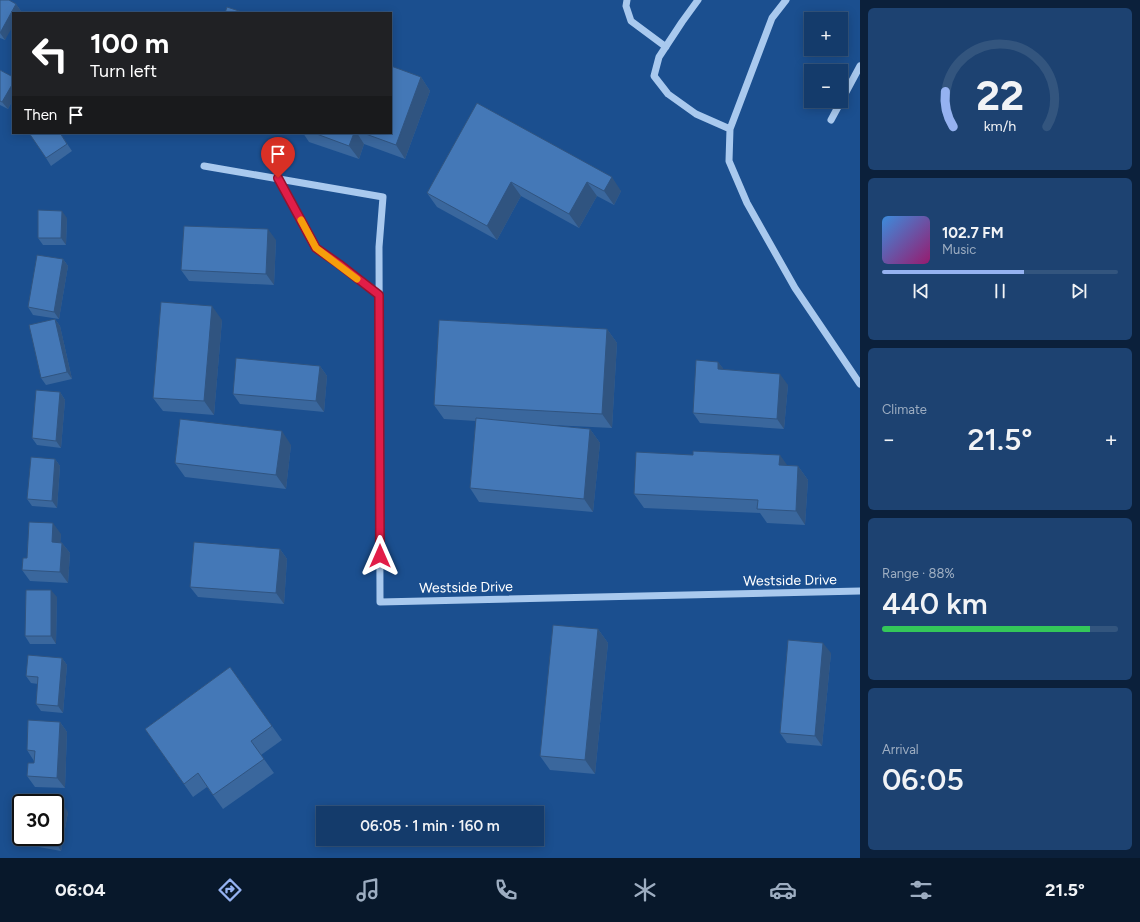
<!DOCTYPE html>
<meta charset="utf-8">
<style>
:root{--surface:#143b6b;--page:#1d4271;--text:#f1f3f6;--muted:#9dadc1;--line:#33557e;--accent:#95b2f1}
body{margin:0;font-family:Figtree,sans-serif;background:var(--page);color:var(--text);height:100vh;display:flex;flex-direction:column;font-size:15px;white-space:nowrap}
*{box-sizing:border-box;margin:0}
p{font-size:13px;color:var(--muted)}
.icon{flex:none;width:22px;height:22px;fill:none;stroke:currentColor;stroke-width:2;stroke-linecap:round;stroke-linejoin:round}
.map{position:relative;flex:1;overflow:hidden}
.sheet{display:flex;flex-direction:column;gap:8px;padding:8px;background:#0b203b;width:280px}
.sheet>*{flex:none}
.top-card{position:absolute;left:12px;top:12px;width:380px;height:122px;border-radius:0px;box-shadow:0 2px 10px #0003,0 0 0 1px var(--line);background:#202124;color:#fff;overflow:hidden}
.controls{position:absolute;left:804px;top:12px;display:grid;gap:8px}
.controls a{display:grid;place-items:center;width:44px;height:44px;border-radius:0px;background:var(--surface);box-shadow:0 2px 10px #0003,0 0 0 1px var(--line);font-size:20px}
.speed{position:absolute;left:12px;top:794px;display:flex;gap:8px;font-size:20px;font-weight:700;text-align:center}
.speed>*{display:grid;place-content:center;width:52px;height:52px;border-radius:50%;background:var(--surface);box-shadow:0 2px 10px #0003,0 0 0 1px var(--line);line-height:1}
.speed .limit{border:2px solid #111;border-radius:6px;background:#fff;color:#111}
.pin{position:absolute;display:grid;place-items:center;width:34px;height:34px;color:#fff;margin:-41px -17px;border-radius:50% 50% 50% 0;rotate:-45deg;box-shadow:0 0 4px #0007}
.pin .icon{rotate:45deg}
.me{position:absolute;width:44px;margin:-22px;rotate:0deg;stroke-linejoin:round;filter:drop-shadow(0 0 3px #0008)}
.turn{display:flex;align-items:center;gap:14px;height:84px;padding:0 12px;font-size:18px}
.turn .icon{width:52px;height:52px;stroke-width:2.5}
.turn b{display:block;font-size:28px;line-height:34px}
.then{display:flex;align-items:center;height:38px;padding:0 12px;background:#0003;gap:8px;font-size:15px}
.big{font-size:30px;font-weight:600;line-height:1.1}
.sheet .widget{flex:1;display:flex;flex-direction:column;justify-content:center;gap:6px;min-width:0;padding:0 14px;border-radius:6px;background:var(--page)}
.sheet .dial{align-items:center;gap:0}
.dial svg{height:104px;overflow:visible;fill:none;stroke:var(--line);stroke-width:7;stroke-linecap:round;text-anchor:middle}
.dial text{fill:var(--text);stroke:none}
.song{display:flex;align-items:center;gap:12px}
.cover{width:48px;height:48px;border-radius:6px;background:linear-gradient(135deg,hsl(210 70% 55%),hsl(320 70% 35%))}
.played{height:4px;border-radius:2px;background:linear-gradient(90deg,var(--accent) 60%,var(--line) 60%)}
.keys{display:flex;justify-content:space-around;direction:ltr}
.heat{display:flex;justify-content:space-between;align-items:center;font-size:22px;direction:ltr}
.charge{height:6px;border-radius:3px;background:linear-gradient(90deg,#34c759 88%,var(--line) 0)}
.trip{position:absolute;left:316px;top:806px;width:228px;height:40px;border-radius:0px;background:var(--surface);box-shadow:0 2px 10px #0003,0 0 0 1px var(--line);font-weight:600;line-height:40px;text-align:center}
.dock{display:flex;height:64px;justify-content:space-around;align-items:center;background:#08182b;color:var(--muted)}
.dock .icon{width:28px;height:28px}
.dock .on{color:var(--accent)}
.dock b{font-size:18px;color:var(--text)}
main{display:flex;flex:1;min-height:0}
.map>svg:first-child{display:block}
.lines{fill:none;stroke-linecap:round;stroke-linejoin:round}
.minor{stroke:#a9c9ee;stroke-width:7}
.wall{fill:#3a679d}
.shaded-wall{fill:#305480}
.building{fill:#4478b7;stroke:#305480}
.route-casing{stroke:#92132f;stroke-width:10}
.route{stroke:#e11d48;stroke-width:7}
.slow{stroke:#f59e0b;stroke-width:7}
.labels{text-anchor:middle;stroke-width:4;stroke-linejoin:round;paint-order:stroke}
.street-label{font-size:14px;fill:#fff;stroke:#1b4f8f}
</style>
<main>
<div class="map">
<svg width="860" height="858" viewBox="0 0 860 858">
<rect width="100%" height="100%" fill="#1b4f8f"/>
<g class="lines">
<path class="minor" d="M627 0 626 6 631 21 666 47
M698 0 682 22 659 57 654 76 668 94 696 114 730 129
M786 0 772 18 730 129 729 161 747 203 795 288 860 384
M831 120 860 66
M204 166 383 197 379 247 380 602 860 591
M278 178 316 248 379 295"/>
</g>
<path class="wall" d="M0 0 16 4 21 11 20 13H13L5 40 0 38Z
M0 70 13 77V99L8 109 0 105Z
M421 77 430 91 405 159 364 144 359 159 309 142 303 133H391Z
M477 103 621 191 614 205 597 196 579 228 521 196 497 240 437 207 427 193Z
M60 133 72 151 51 166 46 158Z
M67 218 66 245H43L38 238Z
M276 240 274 285 189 281 181 270Z
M63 259 68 266 59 319 33 315 28 307Z
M55 319 60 326 72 379 46 385 41 378Z
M222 320 214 415 163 411 153 398Z
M607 329 617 343 612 428 531 424 590 429 600 443 593 512 479 502 470 488 476 421 444 419 434 405Z
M718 362 724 370 788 385 784 429 700 423 693 413Z
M320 366 327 376 324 412 240 404 233 394Z
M60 392 65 400 61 448 37 445 32 438Z
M291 445 286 489 185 477 175 463Z
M55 459 60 466 57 508 32 506 27 499Z
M787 465 798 466 808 480 805 525 767 523 760 513 644 508 634 494Z
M61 534 60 542 62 543 70 553 68 583 30 581 22 570 27 558Z
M280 549 287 559 284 604 198 597 190 587Z
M57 597 56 644H30L25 636Z
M598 629 608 643 595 774 550 770 540 756Z
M831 653 822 746 787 743 780 733Z
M62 658 67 665 63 713 41 711 36 704 38 684 31 683 26 676Z
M230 667 282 740 261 755 274 773 223 809 207 787 193 797 145 729Z
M60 722 67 732 65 788 35 787 27 776 34 763V761L27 750Z
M68 812 61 851 33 846 28 839Z"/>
<path class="shaded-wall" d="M16 4 21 11 20 13H13V26L5 40 0 33Z
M421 77 430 91 405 159 396 145Z
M13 83V99L8 109 2 102Z
M354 133H357L364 144 359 159 349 146Z
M612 177 621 191 614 205 604 191Z
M511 182 521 196 497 240 487 226Z
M587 182 597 196 579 228 569 214Z
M62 211 67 218 66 245 61 238Z
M268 229 276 240 274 285 266 274Z
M63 259 68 266 59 319 54 312Z
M212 306 222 320 214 415 204 401Z
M55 319 60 326 72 379 67 372Z
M607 329 617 343 612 428 602 414Z
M718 362 726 372 718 369Z
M320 366 327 376 324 412 316 401Z
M780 374 788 385 784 429 777 419Z
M60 392 65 400 61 448 56 441Z
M590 429 600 443 593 512 584 499Z
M282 431 291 445 286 489 276 475Z
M780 455 790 469 779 465Z
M55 459 60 466 57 508 52 501Z
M798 466 808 480 805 525 796 511Z
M53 523 61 534 60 553 52 542Z
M62 543 70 553 68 583 60 572Z
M280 549 287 559 284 604 276 593Z
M51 590 57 597 56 644 51 636Z
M598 629 608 643 595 774 585 760Z
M823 643 831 653 822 746 815 736Z
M62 658 67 665 63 713 58 706Z
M60 722 67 732 65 788 57 778Z
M63 804 68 812 61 851 56 843Z"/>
<path class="building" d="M0 0H9L16 4 0 33Z
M227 7 245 13H225Z
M391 66 421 77 396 145 363 133H391Z
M0 70 13 77V83L2 102 0 101Z
M477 103 612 177 604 191 587 182 569 214 511 182 487 226 427 193Z
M29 133H60L67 144 46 158Z
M314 133H354L349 146Z
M38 210 62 211 61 238H38Z
M184 226 268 229 266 274 181 270Z
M37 255 63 259 54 312 28 307Z
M161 302 212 306 204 401 153 398Z
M55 319 67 372 41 378 29 325Z
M439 320 607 329 602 414 434 405Z
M236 358 320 366 316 401 233 394Z
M696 360 718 362V369L780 374 777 419 693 413Z
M36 390 60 392 56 441 32 438Z
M476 418 590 429 584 499 470 488Z
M180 419 282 431 276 475 175 463Z
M693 451 780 455 779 465 798 466 796 511 757 509 758 500 634 494 636 452 693 455Z
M31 457 55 459 52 501 27 499Z
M29 522 53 523 52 542 62 543 60 572 22 570 23 558H27Z
M194 542 280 549 276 593 190 587Z
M26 590H51V636H25Z
M553 625 598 629 585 760 540 756Z
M788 640 823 643 815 736 780 733Z
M28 655 62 658 58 706 36 704 38 677 26 676Z
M230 667 272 726 251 741 264 759 213 795 198 773 184 784 145 729Z
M28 720 60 722 57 778 27 776 28 763H34L35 751 27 750Z
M35 799 63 804 56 843 28 839 29 837H55V803H35Z"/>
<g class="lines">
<g class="route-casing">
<path id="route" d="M278 178 316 248 339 264 379 295 380 556"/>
</g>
<use href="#route" class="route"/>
<path class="slow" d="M301 220 316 248 357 279"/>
</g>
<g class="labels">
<g class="street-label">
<text transform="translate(790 580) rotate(-1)" y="5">Westside Drive</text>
<text transform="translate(466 587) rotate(-1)" y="5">Westside Drive</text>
</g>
</g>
</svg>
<div class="controls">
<a>+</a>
<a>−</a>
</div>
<div class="speed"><div class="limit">30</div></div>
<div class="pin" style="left:278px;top:178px;background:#d93025"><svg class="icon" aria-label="arrive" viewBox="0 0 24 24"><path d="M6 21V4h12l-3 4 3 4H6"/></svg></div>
<svg class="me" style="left:380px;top:556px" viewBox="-20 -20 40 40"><path d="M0-17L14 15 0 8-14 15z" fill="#e11d48" stroke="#fff" stroke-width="4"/></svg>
<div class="trip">06:05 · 1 min · 160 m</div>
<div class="top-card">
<div class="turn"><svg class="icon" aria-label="left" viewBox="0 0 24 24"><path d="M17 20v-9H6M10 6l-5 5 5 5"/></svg><div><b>100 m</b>Turn left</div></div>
<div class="then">Then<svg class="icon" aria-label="arrive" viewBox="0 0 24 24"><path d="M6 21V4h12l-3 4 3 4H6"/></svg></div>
</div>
</div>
<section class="sheet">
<div class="widget dial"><svg viewBox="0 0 100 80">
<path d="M14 69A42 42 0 1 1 86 69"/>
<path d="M14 69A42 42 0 0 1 8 42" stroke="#95b2f1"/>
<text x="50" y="56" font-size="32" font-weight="700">22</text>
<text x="50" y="72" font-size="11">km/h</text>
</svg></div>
<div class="widget">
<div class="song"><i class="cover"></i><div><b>102.7 FM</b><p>Music</p></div></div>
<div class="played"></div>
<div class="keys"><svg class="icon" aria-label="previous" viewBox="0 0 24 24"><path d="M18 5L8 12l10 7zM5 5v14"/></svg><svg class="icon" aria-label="pause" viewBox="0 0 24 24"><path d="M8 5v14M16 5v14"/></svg><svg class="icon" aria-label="next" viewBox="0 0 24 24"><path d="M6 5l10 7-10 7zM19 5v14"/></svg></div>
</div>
<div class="widget"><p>Climate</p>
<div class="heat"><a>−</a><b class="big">21.5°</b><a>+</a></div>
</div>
<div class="widget"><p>Range · 88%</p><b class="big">440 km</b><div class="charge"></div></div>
<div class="widget"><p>Arrival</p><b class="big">06:05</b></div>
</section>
</main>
<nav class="dock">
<b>06:04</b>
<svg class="icon on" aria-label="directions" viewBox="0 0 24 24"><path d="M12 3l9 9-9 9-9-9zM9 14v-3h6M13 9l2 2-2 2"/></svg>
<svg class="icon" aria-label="music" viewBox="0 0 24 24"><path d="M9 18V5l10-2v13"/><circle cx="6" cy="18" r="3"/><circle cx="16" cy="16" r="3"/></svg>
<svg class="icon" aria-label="phone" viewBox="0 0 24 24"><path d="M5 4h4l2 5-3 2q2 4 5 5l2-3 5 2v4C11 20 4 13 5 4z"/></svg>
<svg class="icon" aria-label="climate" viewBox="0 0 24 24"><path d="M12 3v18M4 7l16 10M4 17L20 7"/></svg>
<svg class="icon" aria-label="car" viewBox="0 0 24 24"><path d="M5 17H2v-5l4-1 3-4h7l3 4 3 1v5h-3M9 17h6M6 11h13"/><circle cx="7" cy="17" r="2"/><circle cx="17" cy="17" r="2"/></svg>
<svg class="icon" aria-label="filters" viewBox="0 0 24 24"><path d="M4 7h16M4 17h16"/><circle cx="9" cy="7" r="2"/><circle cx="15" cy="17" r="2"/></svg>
<b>21.5°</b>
</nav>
